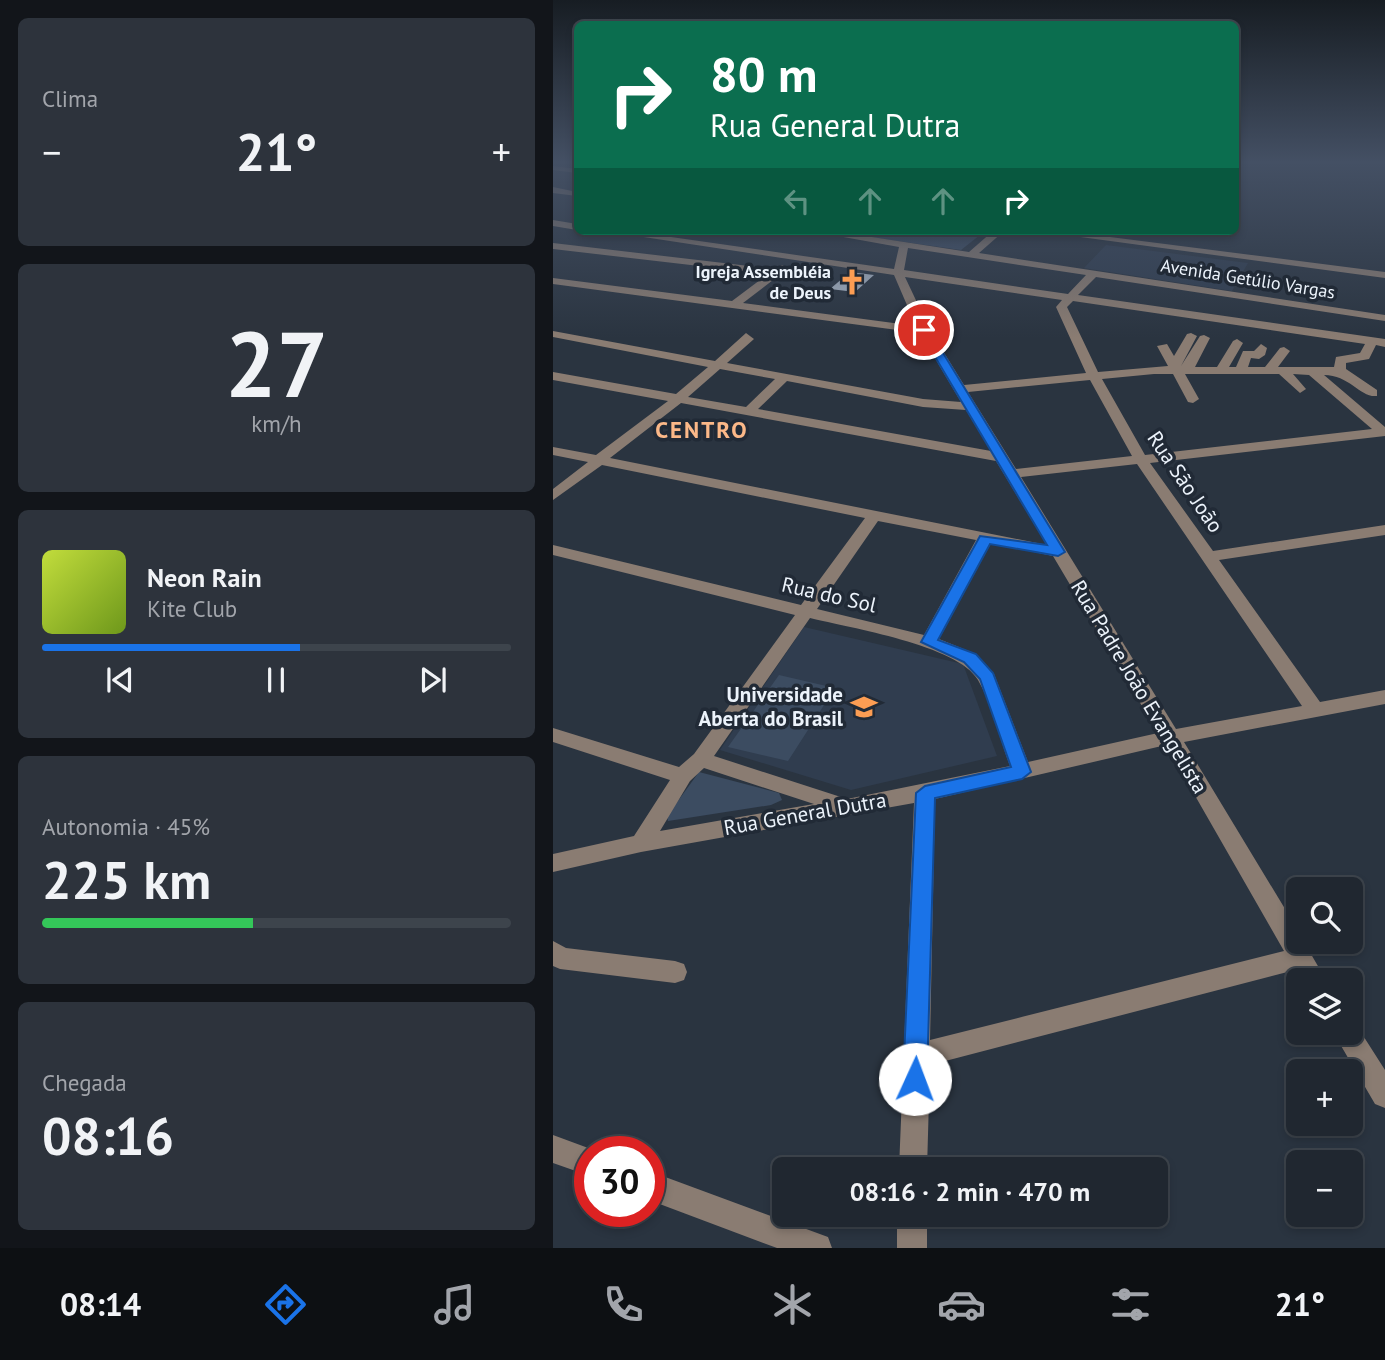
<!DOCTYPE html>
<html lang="pt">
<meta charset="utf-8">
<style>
:root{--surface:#202730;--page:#2d333c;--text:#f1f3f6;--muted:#a2a5ab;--line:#3d444c;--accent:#1a73e8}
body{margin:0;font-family:"PT Sans",sans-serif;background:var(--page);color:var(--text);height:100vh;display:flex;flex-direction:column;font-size:26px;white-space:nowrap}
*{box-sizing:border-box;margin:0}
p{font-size:23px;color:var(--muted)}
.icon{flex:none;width:38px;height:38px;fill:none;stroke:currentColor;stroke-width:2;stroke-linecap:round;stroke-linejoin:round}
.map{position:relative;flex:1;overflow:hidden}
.panel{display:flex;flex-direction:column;gap:18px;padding:18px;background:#12151a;width:553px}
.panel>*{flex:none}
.banner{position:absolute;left:21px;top:21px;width:665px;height:214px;border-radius:10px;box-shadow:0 4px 10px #0003,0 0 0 2px var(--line);background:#0b6e4f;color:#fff;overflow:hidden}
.controls{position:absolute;left:733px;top:877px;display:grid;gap:14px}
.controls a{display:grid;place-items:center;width:77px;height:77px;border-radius:10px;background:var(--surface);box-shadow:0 4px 10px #0003,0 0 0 2px var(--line);font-size:35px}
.speed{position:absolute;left:21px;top:1136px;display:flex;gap:14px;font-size:35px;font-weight:700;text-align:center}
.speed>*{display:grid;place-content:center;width:91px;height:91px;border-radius:50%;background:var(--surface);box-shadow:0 4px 10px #0003,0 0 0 2px var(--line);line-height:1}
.speed .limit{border:10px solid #d22;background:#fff;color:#111}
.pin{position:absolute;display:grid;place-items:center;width:60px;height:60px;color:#fff;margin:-30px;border:4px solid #fff;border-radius:50%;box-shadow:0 2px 7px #0007}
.me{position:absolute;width:77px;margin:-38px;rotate:2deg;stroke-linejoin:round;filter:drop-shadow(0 0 5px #0008)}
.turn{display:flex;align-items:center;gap:24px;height:147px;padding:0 21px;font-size:32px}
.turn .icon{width:91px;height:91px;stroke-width:2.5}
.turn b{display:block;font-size:49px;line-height:60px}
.lanes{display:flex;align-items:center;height:66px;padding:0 21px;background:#0003;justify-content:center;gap:35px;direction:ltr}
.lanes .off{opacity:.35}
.big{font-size:52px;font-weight:700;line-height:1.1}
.panel .widget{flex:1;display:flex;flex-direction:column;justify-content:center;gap:10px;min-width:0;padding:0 24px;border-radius:10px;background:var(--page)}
.panel .dial{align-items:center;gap:0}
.dial b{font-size:91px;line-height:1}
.song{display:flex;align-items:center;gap:21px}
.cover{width:84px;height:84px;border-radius:10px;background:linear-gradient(135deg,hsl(70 70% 55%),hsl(80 70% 35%))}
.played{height:7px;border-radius:4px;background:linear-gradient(90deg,var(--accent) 55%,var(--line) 55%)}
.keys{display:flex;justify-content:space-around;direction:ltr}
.heat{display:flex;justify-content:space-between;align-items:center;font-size:38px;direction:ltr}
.charge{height:10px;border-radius:5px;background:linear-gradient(90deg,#34c759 45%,var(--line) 0)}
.trip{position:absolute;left:219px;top:1157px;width:396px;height:70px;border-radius:10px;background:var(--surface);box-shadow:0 4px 10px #0003,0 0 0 2px var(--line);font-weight:700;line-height:70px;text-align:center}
.tabs{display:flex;height:112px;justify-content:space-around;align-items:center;background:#0d1013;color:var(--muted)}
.tabs .icon{width:49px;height:49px}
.tabs .on{color:var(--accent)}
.tabs b{font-size:32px;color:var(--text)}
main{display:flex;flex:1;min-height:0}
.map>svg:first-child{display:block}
.built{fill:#303d4f}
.green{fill:#3c4c61}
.building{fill:#aab6c5}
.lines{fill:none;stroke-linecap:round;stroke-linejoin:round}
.minor{fill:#8a7c72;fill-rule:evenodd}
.route{fill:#1a73e8;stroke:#114b97;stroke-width:2}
.labels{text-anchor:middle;stroke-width:7;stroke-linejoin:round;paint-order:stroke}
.far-poi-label{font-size:18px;font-weight:bold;fill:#ecf3fb;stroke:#212a36;text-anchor:end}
.far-street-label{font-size:18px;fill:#ecf3fb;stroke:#212a36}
.street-label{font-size:21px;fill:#ecf3fb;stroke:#212a36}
.poi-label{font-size:21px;font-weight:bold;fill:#ecf3fb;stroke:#212a36;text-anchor:end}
.far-district-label{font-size:23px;font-weight:bold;letter-spacing:2px;fill:#fbb888;stroke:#212a36}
</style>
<main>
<section class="panel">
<div class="widget"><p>Clima</p>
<div class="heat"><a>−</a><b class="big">21°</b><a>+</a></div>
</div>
<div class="widget dial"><b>27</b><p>km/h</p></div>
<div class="widget">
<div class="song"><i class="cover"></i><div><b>Neon Rain</b><p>Kite Club</p></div></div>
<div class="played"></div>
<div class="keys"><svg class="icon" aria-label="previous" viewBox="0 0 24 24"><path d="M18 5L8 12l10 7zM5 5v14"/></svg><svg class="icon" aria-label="pause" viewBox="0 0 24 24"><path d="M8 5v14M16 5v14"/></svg><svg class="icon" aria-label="next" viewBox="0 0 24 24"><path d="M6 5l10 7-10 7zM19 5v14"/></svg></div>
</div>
<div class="widget"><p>Autonomia · 45%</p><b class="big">225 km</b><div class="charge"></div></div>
<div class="widget"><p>Chegada</p><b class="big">08:16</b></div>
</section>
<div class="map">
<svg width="832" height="1248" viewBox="0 0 832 1248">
<rect width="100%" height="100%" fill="#2a3440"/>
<path class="built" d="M553 245 600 251 695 263 679 291 531 268Z
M251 627 410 664 444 756 298 790 167 750Z"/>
<path class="green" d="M274 231H432L408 250Z
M226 675 282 688 235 761 175 747Z
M146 772 226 793 229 800 218 805 115 821 114 816Z"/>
<path class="building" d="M297 272 321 275 302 292 277 289Z"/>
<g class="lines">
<path class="minor" d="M0 166 24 169V173L0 170Z
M0 187 24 192V196L0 193Z
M0 220 24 224V230L0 226Z
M51 231H76L341 269 346 247 257 231H280L416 252 440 231H451L426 253 832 315V321L543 277 525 295 832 339V347L823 345 816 359 793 363V369L824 390V396C807 398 797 375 771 375L832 427V436L597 463 660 551 832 525V535L666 560 767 702 832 690V704L631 742 746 932V942H751L773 980H748L742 970 377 1065 374 1169H346L361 803 88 852 0 872V854L81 836 117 780 0 742V728L126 767 141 754 242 615 0 555V545L248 605 312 518 49 465 0 500V489L35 462 0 455V447L43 455 115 401 0 380V372L123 394 155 367 0 337V331L162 361 193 333 201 339 174 363 370 399 408 402 367 333 0 284V278L179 301 215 274 0 249V243L222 269 229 265 234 268 233 270 190 303 363 326 341 275ZM355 248 533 275 515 294 351 270ZM352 277 509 300 503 307 533 373 411 385 377 330ZM520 301 812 344 807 353 783 357 781 367H725L737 351 731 347 727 348 712 367H695L698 358 706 359 712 355 714 348 708 344 701 351H690L683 367H676L690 343 684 339 680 341 664 367H642L657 338 651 335 647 336 628 366 644 336 638 333 634 334 621 356 614 344 604 346 615 366 545 372 514 307ZM167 369 222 379 193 407 135 397ZM601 374H620L635 402 640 403 646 399 632 374H726L747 393 753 389 740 374 756 375 819 429 592 455 549 379ZM537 380 579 456 463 469 415 392ZM234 381 370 407 413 410 438 451 205 409ZM128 403 443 461 494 545 57 458ZM584 464 749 706 623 729 468 477ZM325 521 423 540 371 635 264 609ZM438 543 500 556 605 733 475 762 441 674 423 654 386 639ZM257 618C297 628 405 645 425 680 439 704 447 740 457 766L294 799 161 756ZM613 745 731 951 377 1040 382 799ZM151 768 261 804 107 831 137 781Z
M483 231H510L832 272V278Z
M0 941 13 948 122 961 131 964 134 972 131 980 122 983 7 969 0 966Z
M798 1022 802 1023 832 1070V1108L822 1104 780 1032H798Z
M0 1135 46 1152H37V1176L0 1163Z
M96 1171 275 1237 279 1248H224L96 1200Z
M344 1214H374V1248H344Z"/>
</g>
<linearGradient id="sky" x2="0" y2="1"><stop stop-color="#171d23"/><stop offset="0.48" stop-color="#445064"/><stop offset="1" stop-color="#445064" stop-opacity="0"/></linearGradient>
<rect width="832" height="338" fill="url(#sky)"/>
<path class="route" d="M371 327 376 330 512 552 505 556 437 544 385 640 423 654 440 673 478 772 469 779 382 798 374 1079 371 1087 362 1090 353 1087 350 1079 363 793 372 786 458 767 427 679 411 662 368 642 427 536 494 545 366 330Z"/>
<defs>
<g id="church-bare" transform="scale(2.1)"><path d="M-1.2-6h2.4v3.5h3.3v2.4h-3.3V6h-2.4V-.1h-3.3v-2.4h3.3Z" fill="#fc9d53" stroke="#212a36" stroke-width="2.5" paint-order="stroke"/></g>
<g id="university-bare" transform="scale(2.1)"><path d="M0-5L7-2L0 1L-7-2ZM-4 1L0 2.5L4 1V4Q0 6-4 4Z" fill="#fc9d53" stroke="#212a36" stroke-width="2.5" paint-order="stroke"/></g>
</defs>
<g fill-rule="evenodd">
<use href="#church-bare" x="299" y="282"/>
<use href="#university-bare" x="311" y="707"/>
</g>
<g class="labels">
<g class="far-poi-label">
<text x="278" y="278">Igreja Assembléia<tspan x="278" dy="21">de Deus</tspan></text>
</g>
<g class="far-street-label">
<text transform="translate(695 279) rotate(9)" y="6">Avenida Getúlio Vargas</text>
</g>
<g class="street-label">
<text transform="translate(632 482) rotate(56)" y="7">Rua São João</text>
<text transform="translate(276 595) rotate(13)" y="7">Rua do Sol</text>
<text transform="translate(586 687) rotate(59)" y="7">Rua Padre João Evangelista</text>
<text transform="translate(252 814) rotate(-10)" y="7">Rua General Dutra</text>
</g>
<g class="poi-label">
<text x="290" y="702">Universidade<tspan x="290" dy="24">Aberta do Brasil</tspan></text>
</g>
<g class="far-district-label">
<text x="149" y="438">CENTRO</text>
</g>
</g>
</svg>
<div class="controls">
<a><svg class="icon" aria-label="search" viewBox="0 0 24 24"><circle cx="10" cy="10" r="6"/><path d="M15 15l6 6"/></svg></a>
<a><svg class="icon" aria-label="layers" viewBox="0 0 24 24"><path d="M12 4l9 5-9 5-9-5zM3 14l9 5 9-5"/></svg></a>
<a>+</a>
<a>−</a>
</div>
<div class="speed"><div class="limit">30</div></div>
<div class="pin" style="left:371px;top:330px;background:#d93025"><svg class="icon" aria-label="arrive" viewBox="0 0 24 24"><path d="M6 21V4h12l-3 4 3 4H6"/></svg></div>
<svg class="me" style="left:362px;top:1079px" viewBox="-20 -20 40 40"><circle r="19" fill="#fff"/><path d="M0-13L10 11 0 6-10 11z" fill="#1a73e8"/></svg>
<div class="trip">08:16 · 2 min · 470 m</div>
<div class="banner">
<div class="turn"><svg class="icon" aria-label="right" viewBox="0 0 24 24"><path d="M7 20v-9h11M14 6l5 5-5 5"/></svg><div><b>80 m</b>Rua General Dutra</div></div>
<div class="lanes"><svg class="icon off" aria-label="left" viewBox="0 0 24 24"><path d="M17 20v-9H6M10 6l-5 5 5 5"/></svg><svg class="icon off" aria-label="ahead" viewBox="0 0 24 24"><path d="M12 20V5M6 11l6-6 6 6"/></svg><svg class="icon off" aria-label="ahead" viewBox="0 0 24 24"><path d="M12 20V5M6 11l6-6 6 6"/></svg><svg class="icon" aria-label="right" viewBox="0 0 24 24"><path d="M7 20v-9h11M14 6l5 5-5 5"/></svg></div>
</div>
</div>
</main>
<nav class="tabs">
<b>08:14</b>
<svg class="icon on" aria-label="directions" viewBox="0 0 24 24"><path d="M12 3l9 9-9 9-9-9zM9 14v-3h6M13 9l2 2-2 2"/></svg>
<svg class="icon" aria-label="music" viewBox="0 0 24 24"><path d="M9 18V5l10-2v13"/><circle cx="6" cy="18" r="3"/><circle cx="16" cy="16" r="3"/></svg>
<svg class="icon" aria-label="phone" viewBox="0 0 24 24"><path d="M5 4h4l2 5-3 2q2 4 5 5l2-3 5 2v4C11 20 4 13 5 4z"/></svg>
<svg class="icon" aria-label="climate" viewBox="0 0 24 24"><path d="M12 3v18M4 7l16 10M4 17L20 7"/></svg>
<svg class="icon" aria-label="car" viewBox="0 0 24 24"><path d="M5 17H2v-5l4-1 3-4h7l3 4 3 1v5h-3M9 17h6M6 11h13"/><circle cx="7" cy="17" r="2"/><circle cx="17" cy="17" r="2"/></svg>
<svg class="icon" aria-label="filters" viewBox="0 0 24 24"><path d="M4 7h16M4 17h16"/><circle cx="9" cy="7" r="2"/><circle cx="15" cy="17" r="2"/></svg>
<b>21°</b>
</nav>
